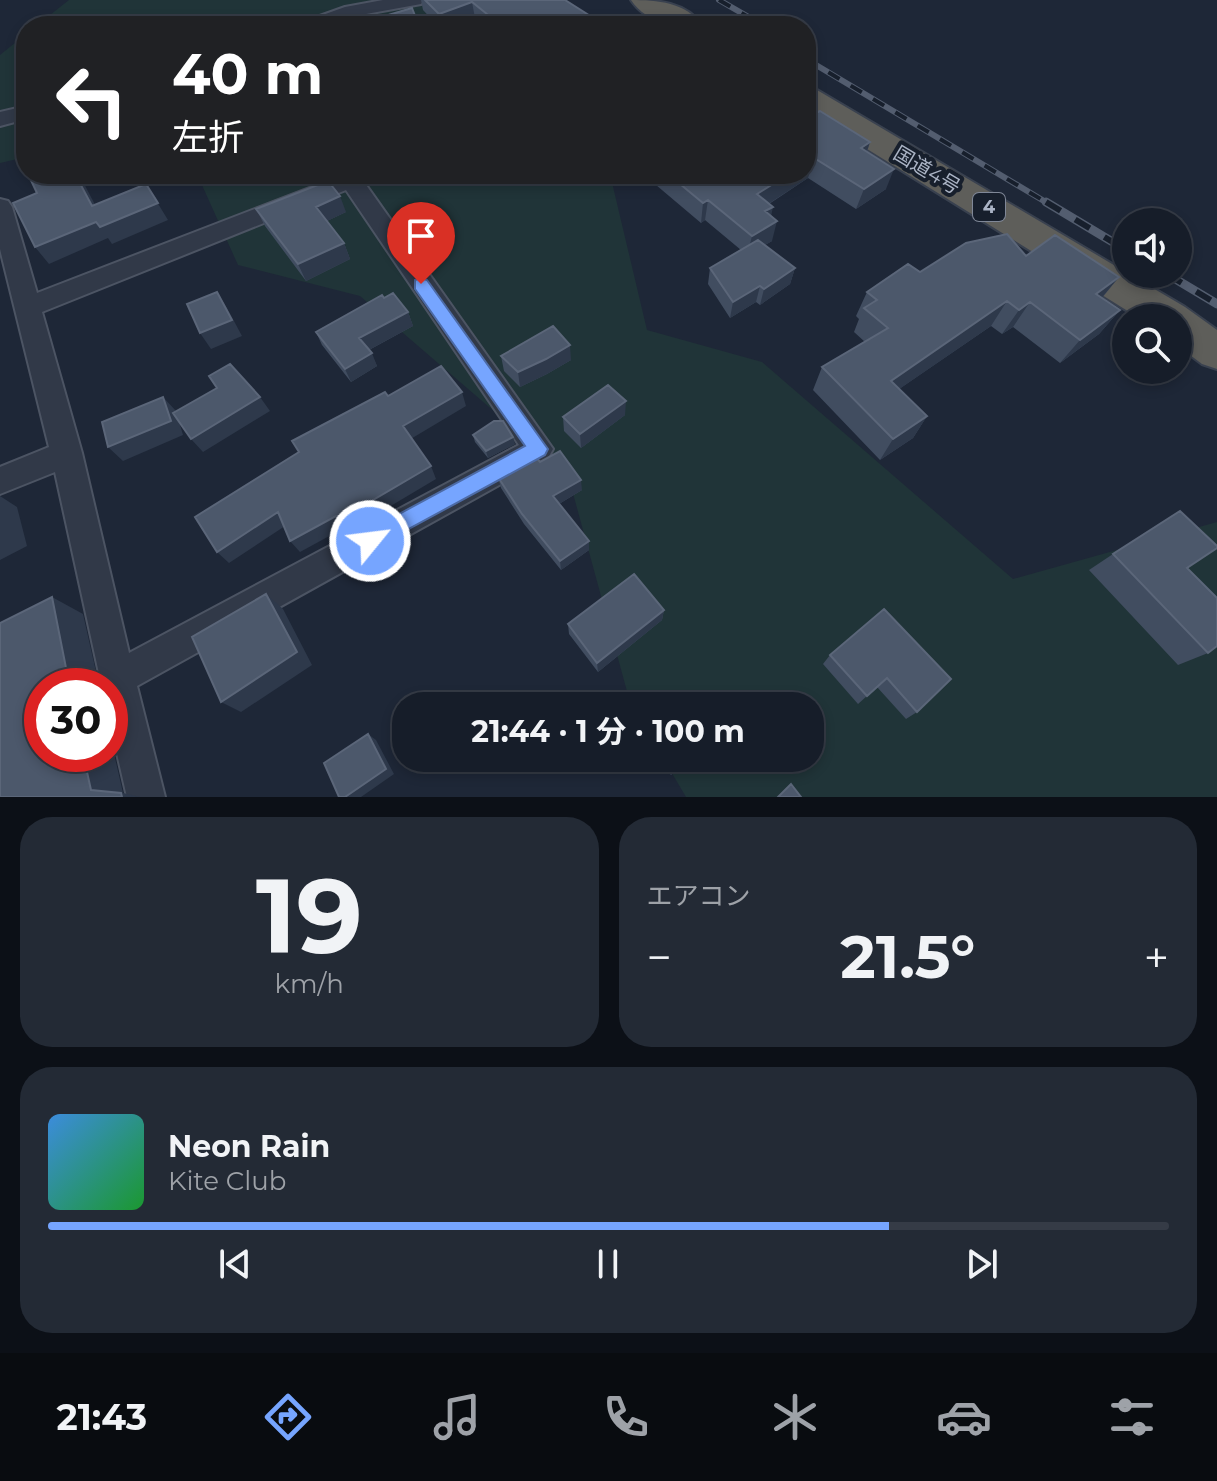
<!DOCTYPE html>
<html lang="ja">
<meta charset="utf-8">
<style>
:root{--surface:#161d29;--page:#232a35;--text:#f1f3f6;--muted:#9ea2a8;--line:#353b46;--accent:#76a5ff}
body{margin:0;font-family:Montserrat,"Noto Sans JP",sans-serif;background:var(--page);color:var(--text);height:100vh;display:flex;flex-direction:column;font-size:30px;white-space:nowrap}
*{box-sizing:border-box;margin:0}
p{font-size:26px;color:var(--muted)}
.icon{flex:none;width:44px;height:44px;fill:none;stroke:currentColor;stroke-width:2;stroke-linecap:round;stroke-linejoin:round}
.map{position:relative;height:797px;overflow:hidden}
.panel{display:flex;flex-direction:column;gap:20px;padding:20px;background:#0c1017;flex:1}
.panel>*{flex:none}
.hud{position:absolute;left:16px;top:16px;width:800px;height:168px;border-radius:32px;box-shadow:0 4px 12px #0003,0 0 0 2px var(--line);background:#202124;color:#fff;overflow:hidden}
.tools{position:absolute;left:1112px;top:208px;display:grid;gap:16px}
.tools a{display:grid;place-items:center;width:80px;height:80px;border-radius:50%;background:var(--surface);box-shadow:0 4px 12px #0003,0 0 0 2px var(--line);font-size:40px}
.speed{position:absolute;left:24px;top:668px;display:flex;gap:16px;font-size:40px;font-weight:700;text-align:center}
.speed>*{display:grid;place-content:center;width:104px;height:104px;border-radius:50%;background:var(--surface);box-shadow:0 4px 12px #0003,0 0 0 2px var(--line);line-height:1}
.speed .limit{border:12px solid #d22;background:#fff;color:#111}
.pin{position:absolute;display:grid;place-items:center;width:68px;height:68px;color:#fff;margin:-82px -34px;border-radius:50% 50% 50% 0;rotate:-45deg;box-shadow:0 0 8px #0007}
.pin .icon{rotate:45deg}
.me{position:absolute;width:88px;margin:-44px;rotate:61deg;stroke-linejoin:round;filter:drop-shadow(0 0 6px #0008)}
.turn{display:flex;align-items:center;gap:28px;height:168px;padding:0 24px;font-size:36px}
.turn .icon{width:104px;height:104px;stroke-width:2.5}
.turn b{display:block;font-size:56px;line-height:68px}
.big{font-size:60px;font-weight:700;line-height:1.1}
.panel .card{flex:1;display:flex;flex-direction:column;justify-content:center;gap:12px;min-width:0;padding:0 28px;border-radius:32px;background:var(--page)}
.panel .dial{align-items:center;gap:0}
.dial b{font-size:104px;line-height:1}
.song{display:flex;align-items:center;gap:24px}
.cover{width:96px;height:96px;border-radius:12px;background:linear-gradient(135deg,hsl(210 70% 55%),hsl(130 70% 35%))}
.played{height:8px;border-radius:4px;background:linear-gradient(90deg,var(--accent) 75%,var(--line) 75%)}
.keys{display:flex;justify-content:space-around;direction:ltr}
.heat{display:flex;justify-content:space-between;align-items:center;font-size:44px;direction:ltr}
.panel .tiles{flex:1;display:grid;gap:20px;grid-template-columns:1fr 1fr}
.card:last-child{grid-column:span 2}
.trip{position:absolute;left:392px;top:692px;width:432px;height:80px;border-radius:32px;background:var(--surface);box-shadow:0 4px 12px #0003,0 0 0 2px var(--line);font-weight:700;line-height:80px;text-align:center}
.menu{display:flex;height:128px;justify-content:space-around;align-items:center;background:#090c10;color:var(--muted)}
.menu .icon{width:56px;height:56px}
.menu .selected{color:var(--accent)}
.menu b{font-size:36px;color:var(--text)}
.map>svg:first-child{display:block}
.green{fill:#203438}
.lines{fill:none;stroke-linecap:round;stroke-linejoin:round}
.minor-casing{stroke:#4c5463;stroke-width:4}
.trunk-casing{stroke:#39414f;stroke-width:4}
.minor{fill:#313948;fill-rule:evenodd}
.trunk{fill:#5e5e5a;fill-rule:evenodd}
.rail-far1-casing{stroke:#535d6f;stroke-width:6}
.rail-casing{stroke:#535d6f;stroke-width:9}
.rail-far1{stroke:#171f2c;stroke-width:4;stroke-dasharray:13;stroke-linecap:butt}
.rail{stroke:#171f2c;stroke-width:6;stroke-dasharray:17;stroke-linecap:butt}
.wall{fill:#414d60}
.shaded-wall{fill:#2e394b}
.building{fill:#4c586b;stroke:#5b6679;stroke-width:2}
.route{fill:#76a5ff;stroke:#4d6ba6;stroke-width:2}
.labels{text-anchor:middle;stroke-width:8;stroke-linejoin:round;paint-order:stroke}
.shield{fill:#171f2c;stroke:#7f8797;stroke-width:2}
.shield-label{font-size:18px;font-weight:bold;fill:#abb4c5}
.street-label{font-size:20px;fill:#abb4c5;stroke:#171f2c}
</style>
<div class="map">
<svg width="1217" height="797" viewBox="0 0 1217 797">
<rect width="100%" height="100%" fill="#1e2737"/>
<path class="green" d="M69 0H476L425 26H36Z
M26 34V157L0 163V55Z
M197 174H610L647 330 762 362 1013 579 1217 522V797H686L663 758H810V706H631L568 475 360 296 238 265Z"/>
<g class="lines">
<g class="minor-casing">
<path id="minor" d="M383 0H424L421 4 355 16 327 26H301L303 22 345 7Z
M26 106V119L0 126V112Z
M343 175H359L553 449 548 458 137 686 165 797H127L110 723V686H102L100 678 55 472 0 494V467L49 447 0 249V199L8 201 12 207 37 293ZM346 190 519 445 129 653 82 453 42 312Z"/>
</g>
<g class="trunk-casing">
<path id="trunk" d="M631 0C657 0 686 2 703 26 676 26 648 25 631 0Z
M806 87 817 90 1185 307 1217 330V369L1202 364 1178 346V318H1139L806 111Z"/>
</g>
<use href="#minor" class="minor"/>
<use href="#trunk" class="trunk"/>
<g class="rail-far1-casing">
<path id="rail-far1" d="M719 0 764 26
M806 59 1049 204"/>
</g>
<g class="rail-casing">
<path id="rail" d="M1046 202 1126 250
M1167 274 1217 304"/>
</g>
<use href="#rail-far1" class="rail-far1"/>
<use href="#rail" class="rail"/>
</g>
<path class="wall" d="M421 0H565L606 26H484L475 18 452 26H438L423 10Z
M806 118 870 142 867 152 886 189 856 209 808 178 769 204 772 241 765 245 795 268 790 284 760 305 756 302 730 318 708 284 710 268 741 250 705 220 701 223 643 174H806Z
M256 209 346 212 327 221 344 243 350 259 306 281 265 226Z
M920 272 1119 277 1102 298 1120 310 1099 334 1060 363 1013 327 1002 334 991 326 899 389 927 416 913 438 880 460 813 390 822 367 865 342 854 332 859 319 856 316 867 292Z
M384 298 408 312 413 326 369 350 377 366 351 382 322 345 316 332Z
M501 356 571 360 547 374 520 387 504 371Z
M625 415 581 448 564 431 563 417Z
M473 435 515 444 488 458 475 442Z
M540 462 582 490 559 504 589 550 561 570 524 524 501 488 498 477Z
M1113 554 1208 653 1178 665 1089 570Z
M884 609 917 712 906 719 877 687 858 704 823 664 830 655Z
M664 610 662 620 598 672 569 634 568 624Z
M657 758H689L671 775Z"/>
<path class="shaded-wall" d="M472 2 475 18 452 26H441L439 14Z
M870 142 863 163 861 148Z
M814 158 808 178 753 214 757 194 789 174H806V163Z
M894 169 886 189 856 209 864 189Z
M75 174H79L104 222 92 206Z
M146 184 168 220 112 244 108 238 49 264 35 247 96 222Z
M340 196 346 212 323 223 316 207Z
M708 200 705 220 701 223 703 203Z
M773 207 769 226 777 221 772 241 747 256 752 236 765 211Z
M344 243 350 259 306 281 298 264Z
M795 268 790 284 760 305 764 289Z
M1119 277 1099 301 1096 294Z
M760 286 756 302 730 318 733 302Z
M217 292 227 308 242 336 211 349 200 333Z
M1007 301 991 326 879 403 891 381Z
M1030 302 1013 327 1002 334 1019 310Z
M1120 310 1099 334 1060 363 1080 340Z
M408 312 413 326 365 352 359 338Z
M570 345 571 360 547 374 520 387 518 372Z
M372 353 377 366 351 382 345 369Z
M462 392 466 406 409 440 403 426Z
M163 397 176 411 183 435 123 461 108 447Z
M260 397 270 411 203 452 191 439Z
M626 401 625 415 581 448 580 434Z
M927 416 913 438 880 460 893 439Z
M513 437 515 444 488 458 486 451Z
M431 466 436 479 347 532 344 528 300 552 290 541Z
M581 480 582 490 554 507 553 496Z
M0 496 17 507 27 546 0 560Z
M278 512 288 524 229 563 217 552Z
M589 541V550L561 570 560 561Z
M266 594 283 609 312 665 241 712 221 702Z
M52 597 83 614 99 685 100 686H75L67 673Z
M664 610 662 620 598 672 597 663Z
M368 734 376 740 394 774 361 797H345Z
M110 736 123 793 140 797H121L91 790 83 754H110Z
M686 758H689L671 775 673 770Z"/>
<path class="building" d="M425 0H565L606 26H505L498 23 472 2 439 14Z
M412 8 419 26H378L375 19Z
M820 111 870 142 861 148 894 169 864 189 814 158 806 163V118Z
M26 146V171L16 150Z
M28 174H75L92 206 146 184 158 203 100 227 96 222 35 247 13 203 37 193Z
M668 174H789L757 194 773 207 765 211 777 221 752 236 708 200 703 203Z
M328 181 340 196 316 207 344 243 298 264 256 209Z
M1007 234 1026 256 1055 235 1119 277 1096 294 1120 310 1080 340 1030 302 1019 310 1007 301 891 381 927 416 893 439 822 367 888 328 864 308 877 300 867 292 908 264 920 272 966 243Z
M758 240 795 268 764 289 760 286 733 302 710 268Z
M217 292 232 320 200 333 187 304Z
M393 293 408 312 359 338 372 353 345 369 316 332 382 295 384 298Z
M553 326 570 345 546 359 518 372 501 356Z
M230 364 260 397 191 439 173 413 217 388 209 376Z
M441 366 462 392 403 426 431 466 339 520 336 516 290 541 278 512 217 552 195 517 299 452 292 441 385 392 388 396Z
M608 385 626 401 580 434 563 417Z
M163 397 171 421 108 447 102 422Z
M494 421H503L513 437 486 451 473 435Z
M560 451 581 480 553 496 589 541 560 561 522 514 498 477 535 456 540 462Z
M1180 511 1217 546V548L1187 568 1217 598V646L1208 653 1113 554Z
M634 574 664 610 597 663 568 624Z
M266 594 297 652 221 702 192 637Z
M52 597 67 673 75 675V686H42V754H83L91 790 121 793 122 797H0V623Z
M884 609 951 679 917 712 887 678 867 696 830 655Z
M686 693 698 706H673Z
M368 734 386 769 345 797H339L324 763Z
M664 758H686L673 770Z
M791 784 801 797H778Z"/>
<path class="route" d="M421 278 427 280 548 449 545 455 370 550 362 547 359 541 362 534 525 446 415 289V280Z"/>
<g class="labels">
<rect class="shield" x="973" y="193" width="32" height="28" rx="6"/>
<g class="shield-label">
<text x="989" y="213">4</text>
</g>
<g class="street-label">
<text transform="translate(927 170) rotate(31)" y="7">国道4号</text>
</g>
</g>
</svg>
<div class="tools">
<a><svg class="icon" aria-label="sound" viewBox="0 0 24 24"><path d="M4 9h4l5-4v14l-5-4H4zM17 9q2 3 0 6"/></svg></a>
<a><svg class="icon" aria-label="search" viewBox="0 0 24 24"><circle cx="10" cy="10" r="6"/><path d="M15 15l6 6"/></svg></a>
</div>
<div class="speed"><div class="limit">30</div></div>
<div class="pin" style="left:421px;top:284px;background:#d93025"><svg class="icon" aria-label="arrive" viewBox="0 0 24 24"><path d="M6 21V4h12l-3 4 3 4H6"/></svg></div>
<svg class="me" style="left:370px;top:541px" viewBox="-20 -20 40 40"><circle r="17" fill="#76a5ff" stroke="#fff" stroke-width="3"/><path d="M0-11L8 9 0 5-8 9z" fill="#fff"/></svg>
<div class="trip">21:44 · 1 分 · 100 m</div>
<div class="hud">
<div class="turn"><svg class="icon" aria-label="left" viewBox="0 0 24 24"><path d="M17 20v-9H6M10 6l-5 5 5 5"/></svg><div><b>40 m</b>左折</div></div>
</div>
</div>
<section class="panel">
<div class="tiles">
<div class="card dial"><b>19</b><p>km/h</p></div>
<div class="card"><p>エアコン</p>
<div class="heat"><a>−</a><b class="big">21.5°</b><a>+</a></div>
</div>
<div class="card">
<div class="song"><i class="cover"></i><div><b>Neon Rain</b><p>Kite Club</p></div></div>
<div class="played"></div>
<div class="keys"><svg class="icon" aria-label="previous" viewBox="0 0 24 24"><path d="M18 5L8 12l10 7zM5 5v14"/></svg><svg class="icon" aria-label="pause" viewBox="0 0 24 24"><path d="M8 5v14M16 5v14"/></svg><svg class="icon" aria-label="next" viewBox="0 0 24 24"><path d="M6 5l10 7-10 7zM19 5v14"/></svg></div>
</div>
</div>
</section>
<nav class="menu">
<b>21:43</b>
<svg class="icon selected" aria-label="directions" viewBox="0 0 24 24"><path d="M12 3l9 9-9 9-9-9zM9 14v-3h6M13 9l2 2-2 2"/></svg>
<svg class="icon" aria-label="music" viewBox="0 0 24 24"><path d="M9 18V5l10-2v13"/><circle cx="6" cy="18" r="3"/><circle cx="16" cy="16" r="3"/></svg>
<svg class="icon" aria-label="phone" viewBox="0 0 24 24"><path d="M5 4h4l2 5-3 2q2 4 5 5l2-3 5 2v4C11 20 4 13 5 4z"/></svg>
<svg class="icon" aria-label="climate" viewBox="0 0 24 24"><path d="M12 3v18M4 7l16 10M4 17L20 7"/></svg>
<svg class="icon" aria-label="car" viewBox="0 0 24 24"><path d="M5 17H2v-5l4-1 3-4h7l3 4 3 1v5h-3M9 17h6M6 11h13"/><circle cx="7" cy="17" r="2"/><circle cx="17" cy="17" r="2"/></svg>
<svg class="icon" aria-label="filters" viewBox="0 0 24 24"><path d="M4 7h16M4 17h16"/><circle cx="9" cy="7" r="2"/><circle cx="15" cy="17" r="2"/></svg>
</nav>
